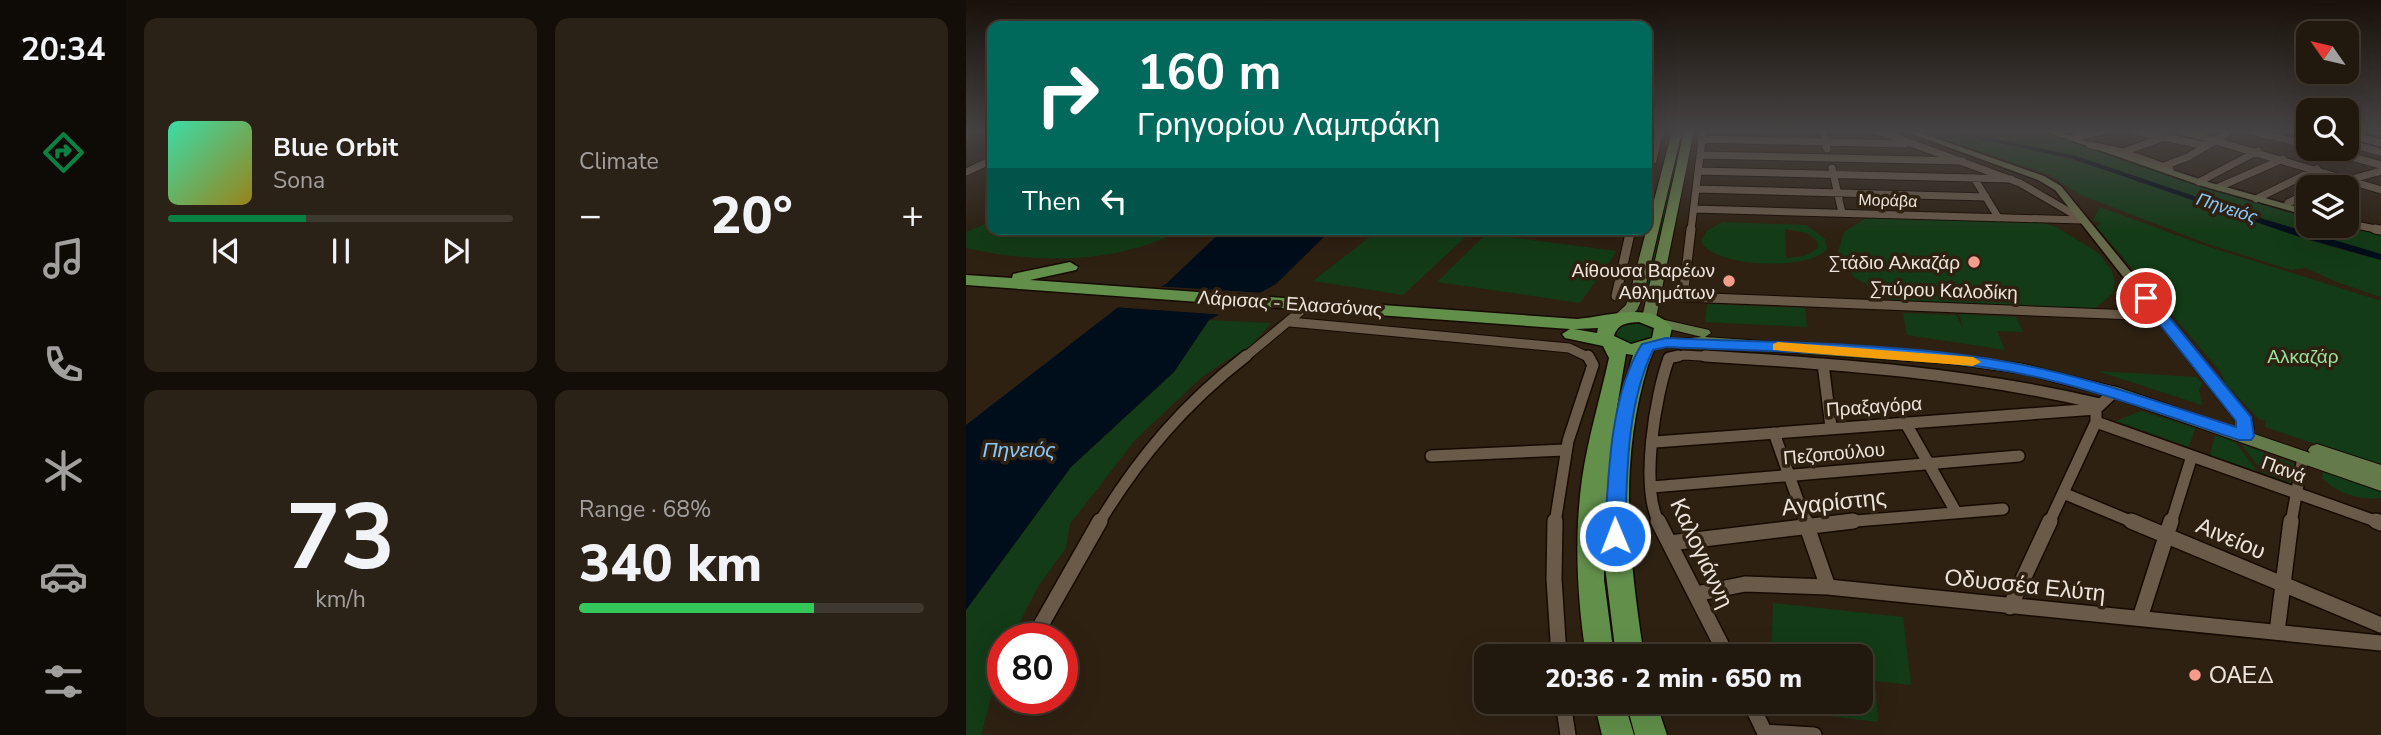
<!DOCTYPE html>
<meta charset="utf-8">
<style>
:root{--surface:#22190e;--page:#2a2217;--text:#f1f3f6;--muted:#a2a09e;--line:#3f382e;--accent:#0b8043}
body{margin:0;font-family:"Nunito Sans",sans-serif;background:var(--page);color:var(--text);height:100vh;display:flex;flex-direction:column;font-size:26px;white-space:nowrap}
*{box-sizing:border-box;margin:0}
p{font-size:23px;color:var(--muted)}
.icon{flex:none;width:38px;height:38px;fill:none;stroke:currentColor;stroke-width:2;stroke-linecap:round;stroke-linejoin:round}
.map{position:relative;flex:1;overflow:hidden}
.details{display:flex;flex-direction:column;gap:18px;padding:18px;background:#130e08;width:840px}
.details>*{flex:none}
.guide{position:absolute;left:21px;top:21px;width:665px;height:214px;border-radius:14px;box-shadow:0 7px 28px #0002,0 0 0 2px var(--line);background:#00695c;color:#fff;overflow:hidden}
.needle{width:46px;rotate:304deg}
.controls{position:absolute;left:1330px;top:21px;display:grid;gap:14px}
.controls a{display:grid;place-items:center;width:63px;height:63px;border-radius:14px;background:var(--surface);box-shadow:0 7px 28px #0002,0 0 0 2px var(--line);font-size:35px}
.speed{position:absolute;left:21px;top:623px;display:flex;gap:14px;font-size:35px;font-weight:700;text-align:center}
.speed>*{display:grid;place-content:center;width:91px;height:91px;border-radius:50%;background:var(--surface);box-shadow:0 7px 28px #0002,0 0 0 2px var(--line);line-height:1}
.speed .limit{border:10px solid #d22;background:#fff;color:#111}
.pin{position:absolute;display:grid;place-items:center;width:60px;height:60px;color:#fff;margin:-30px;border:4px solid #fff;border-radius:50%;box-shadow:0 2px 7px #0007}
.me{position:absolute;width:77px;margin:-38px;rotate:359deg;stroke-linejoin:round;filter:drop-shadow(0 0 5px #0008)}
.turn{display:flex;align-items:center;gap:24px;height:147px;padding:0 35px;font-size:32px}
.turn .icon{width:91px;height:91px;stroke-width:2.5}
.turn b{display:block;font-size:49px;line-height:60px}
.then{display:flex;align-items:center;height:66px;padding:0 35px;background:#0003;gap:14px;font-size:26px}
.big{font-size:52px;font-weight:800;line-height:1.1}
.details .card{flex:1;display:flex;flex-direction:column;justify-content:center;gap:10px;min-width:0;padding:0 24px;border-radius:14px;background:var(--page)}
.details .dial{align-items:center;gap:0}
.dial b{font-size:91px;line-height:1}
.song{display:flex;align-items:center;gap:21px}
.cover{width:84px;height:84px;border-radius:10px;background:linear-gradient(135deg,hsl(160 70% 55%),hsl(50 70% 35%))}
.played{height:7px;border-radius:4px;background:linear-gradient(90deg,var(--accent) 40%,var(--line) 40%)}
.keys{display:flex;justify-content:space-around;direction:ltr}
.heat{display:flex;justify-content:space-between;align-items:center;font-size:38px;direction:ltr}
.charge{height:10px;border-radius:5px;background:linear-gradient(90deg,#34c759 68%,var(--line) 0)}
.details .tiles{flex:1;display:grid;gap:18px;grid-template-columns:repeat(2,1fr)}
.trip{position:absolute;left:508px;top:644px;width:399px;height:70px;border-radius:14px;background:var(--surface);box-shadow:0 7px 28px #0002,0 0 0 2px var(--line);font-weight:800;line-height:70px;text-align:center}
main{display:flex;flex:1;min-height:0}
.menu{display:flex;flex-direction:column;width:126px;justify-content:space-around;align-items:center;background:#0e0a06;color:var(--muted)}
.menu .icon{width:49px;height:49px}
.menu .selected{color:var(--accent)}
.menu b{font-size:32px;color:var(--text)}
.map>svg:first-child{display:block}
.green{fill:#133b17;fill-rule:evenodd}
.water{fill:#000d1a}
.pier{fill:#2e2112}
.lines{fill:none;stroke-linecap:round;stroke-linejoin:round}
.street-far3-casing{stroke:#160a01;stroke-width:9}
.street-far2-casing{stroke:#160a01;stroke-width:11}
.street-far1-casing{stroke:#160a01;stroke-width:14}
.street-casing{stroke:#160a01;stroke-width:18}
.secondary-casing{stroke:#160a01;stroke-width:3}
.primary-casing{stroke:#160a01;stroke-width:2}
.highway-casing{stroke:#160a01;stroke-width:3}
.street-far3{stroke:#695a4a;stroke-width:7}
.street-far2{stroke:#695a4a;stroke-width:9}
.street-far1{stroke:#695a4a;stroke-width:11}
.street{stroke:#695a4a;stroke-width:15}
.secondary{fill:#676a4a;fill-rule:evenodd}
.primary{fill:#657a4b;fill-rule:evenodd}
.highway{fill:#62904b;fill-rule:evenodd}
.route{fill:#1a73e8;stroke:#114b97;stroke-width:2}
.slow{fill:#f59e0b}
.poi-dot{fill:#f49d8c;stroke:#2e2112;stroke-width:2.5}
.labels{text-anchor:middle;stroke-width:7;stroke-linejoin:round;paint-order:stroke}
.far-street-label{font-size:16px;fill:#ece3da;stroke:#2e2112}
.far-water-label{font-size:18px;font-style:italic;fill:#89c8fc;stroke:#2e2112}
.poi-label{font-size:19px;fill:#ece3da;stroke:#2e2112;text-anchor:end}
.street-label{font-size:19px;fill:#ece3da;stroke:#2e2112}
.park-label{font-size:19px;fill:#97e19a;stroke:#2e2112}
.water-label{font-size:21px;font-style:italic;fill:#89c8fc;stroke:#2e2112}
.near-street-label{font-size:23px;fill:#ece3da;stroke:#2e2112}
.near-poi-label{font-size:23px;fill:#ece3da;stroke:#2e2112;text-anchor:start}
</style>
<main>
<nav class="menu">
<b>20:34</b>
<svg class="icon selected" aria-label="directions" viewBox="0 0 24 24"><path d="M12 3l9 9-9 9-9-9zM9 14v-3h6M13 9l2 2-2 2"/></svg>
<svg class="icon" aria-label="music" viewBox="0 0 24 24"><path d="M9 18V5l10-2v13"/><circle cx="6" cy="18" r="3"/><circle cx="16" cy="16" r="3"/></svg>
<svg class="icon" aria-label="phone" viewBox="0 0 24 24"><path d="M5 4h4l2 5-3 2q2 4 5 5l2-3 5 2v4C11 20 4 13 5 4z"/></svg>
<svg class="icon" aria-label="climate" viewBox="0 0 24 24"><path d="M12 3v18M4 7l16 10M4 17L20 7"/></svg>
<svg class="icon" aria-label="car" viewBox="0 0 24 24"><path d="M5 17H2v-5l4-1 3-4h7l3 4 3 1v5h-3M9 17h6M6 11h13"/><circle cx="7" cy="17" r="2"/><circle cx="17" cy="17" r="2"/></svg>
<svg class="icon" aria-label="filters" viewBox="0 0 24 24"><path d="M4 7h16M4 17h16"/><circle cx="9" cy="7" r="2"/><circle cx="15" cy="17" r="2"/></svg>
</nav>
<section class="details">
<div class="tiles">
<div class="card">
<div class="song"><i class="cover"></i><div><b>Blue Orbit</b><p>Sona</p></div></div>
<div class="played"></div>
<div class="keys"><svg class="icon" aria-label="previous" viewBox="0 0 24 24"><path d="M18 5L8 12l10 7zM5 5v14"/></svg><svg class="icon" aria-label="pause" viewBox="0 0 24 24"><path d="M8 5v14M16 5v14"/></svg><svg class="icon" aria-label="next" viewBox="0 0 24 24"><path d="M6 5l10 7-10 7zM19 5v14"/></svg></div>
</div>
<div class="card"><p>Climate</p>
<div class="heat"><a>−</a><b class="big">20°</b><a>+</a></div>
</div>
<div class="card dial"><b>73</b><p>km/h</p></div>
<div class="card"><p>Range · 68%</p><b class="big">340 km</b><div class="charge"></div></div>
</div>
</section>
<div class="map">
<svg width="1415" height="735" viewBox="0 0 1415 735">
<rect width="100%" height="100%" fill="#2e2112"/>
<path class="green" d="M716 131H719L682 297H678Z
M955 131C984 131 1011 138 1039 144 1168 169 1287 229 1415 260V297L1368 281 1340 268 1325 270 1242 244 1115 195 1084 175Z
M991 131H1077L1242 185 1342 213V226H1381L1415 232V254L1281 214 1110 156Z
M1134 207 1237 245 1415 301V466L1299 427 1300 421 1293 419 1259 383 1255 372 1130 226 1136 224 1127 220Z
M907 214 1068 220 1090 227 1133 253 1146 271 1149 283 1146 294 1127 310 925 300 888 277 872 252 878 232Z
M26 221V229H205L207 234C143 265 67 263 0 248V232Z
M756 222 840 225 859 239 861 249C845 271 746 268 735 241L741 231ZM819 229 841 233 852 242V248L839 256 820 258Z
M414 229 505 232 437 295 347 281Z
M520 234 651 251 614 303 471 282Z
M741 304 839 308 841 327 739 322Z
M937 313 990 315 998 330 993 314 1050 317 1057 332 1031 331 1039 350 941 335Z
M243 320 305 323 288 343 237 376 169 440 104 524 100 548 73 585 45 639H37V653L15 735H0V610L105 467 208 372Z
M673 321 687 327 685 337C673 344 659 345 650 334L655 324Z
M1131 371 1230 377 1236 383 1233 390 1236 405Z
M1175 411 1229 428 1223 447 1150 421Z
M1249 435 1269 442 1292 472 1244 455Z
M1275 444 1329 464 1327 484 1298 473Z
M1357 472 1415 491V498C1395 501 1370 493 1356 478Z
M807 603 937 617 945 685 894 679V656H805Z
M894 687 910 689 912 722 846 714V702H894Z"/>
<path class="water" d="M975 131H991L1110 156 1281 214 1415 254V260L1334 237 1104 158Z
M258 229H366L310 284 243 320 208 372 105 467 0 610V425L155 305 200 284Z"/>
<path class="pier" d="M187 286 300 293 261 315 147 307Z"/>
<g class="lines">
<g class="street-far3-casing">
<path id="street-far3" d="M857 131 861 149
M912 131 1054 183 1114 218
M1168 131 1241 146
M1216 131 1415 190
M1286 131 1342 145
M1409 131 1415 132
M1381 134 1415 143
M1108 137 1137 131
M736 139 939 144
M1381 143 1415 152
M1124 145 1157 152 1199 137
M1356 149 1415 165
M1157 152 1204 169
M734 155 997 161
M681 166 687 160 694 131
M1198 166 1222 157 1260 134
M866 168 876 213
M732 171 1045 179
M0 172 26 160
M1008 178 1032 217
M1233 182 1292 151
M1253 187 1317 159
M1357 187 1415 171
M730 189 1020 197
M1290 199 1351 169
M1322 203 1342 193
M728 209 1116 220
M1385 224 1415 230
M725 230 737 131"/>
</g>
<g class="street-far2-casing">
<path id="street-far2" d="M725 229 717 297 1194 316
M1409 229 1415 230
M650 296 665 229
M324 322 603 348 624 358
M278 358 342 305
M703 358 718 355 768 358"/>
</g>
<g class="street-far1-casing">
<path id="street-far1" d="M739 356C872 364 1004 373 1134 404
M857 364 865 427
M939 422 990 512
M1130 422 1415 523
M808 433 840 523
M689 442 1130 409
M465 456 599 450
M686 487 1053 456
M1097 493 1169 523
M133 523C173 457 219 403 280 356
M589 523 602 441 627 365 622 356
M693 523C674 487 689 396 703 358L712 356
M865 523 1037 509
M1083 523 1130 422V409L1148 392
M1205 523 1226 456
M1325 523 1337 457"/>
</g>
<g class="street-casing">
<path id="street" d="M589 521 588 579 593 656
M692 521 761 656
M839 521 862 587 1415 643
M1165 521 1415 625
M1410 521 1415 523
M704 543 887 521
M730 594 779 584 862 587
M1044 607 1084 521
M1174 618 1205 521
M1311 632 1325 521
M67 639 134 521
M597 702 602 735
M784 702 800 735
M799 732 848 735"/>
</g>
<g class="secondary-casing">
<path id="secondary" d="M938 131H949L1078 176 1095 186 1284 418C1288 423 1288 434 1285 440H1273L1271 436V422L1089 190 1072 180Z
M1078 131H1090L1242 182 1342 210V216L1236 186Z
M1381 220 1389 222 1390 224 1385 227 1379 226Z"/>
</g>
<g class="primary-casing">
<path id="primary" d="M706 131H716L677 297 671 310 657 322H647L645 319 660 305 663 297Z
M718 131H728L690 318 743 330 745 333 739 337 985 354 1058 364 1154 388 1344 453 1342 450 1345 446 1351 444 1415 465V491L1142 396 1058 374 985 364 730 346 681 349 678 346 686 341 736 337 687 325 676 318Z"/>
</g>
<g class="highway-casing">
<path id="highway" d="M104 262 112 267 110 270 64 280 611 319C640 317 686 300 706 328L703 341 688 350 682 365C652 463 663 558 678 656H650L638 558V499V580L648 656H620C611 597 608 538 616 479 622 438 634 399 643 358L637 346 599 338 596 334 604 329 0 285V275L46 278 47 274ZM673 322 688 328 686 338 665 344 648 336C652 323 661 323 673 322ZM632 328 631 333 608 329H611ZM660 354 667 355 650 413Z
M628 702H658L668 735H636Z
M660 702H690L701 735H669Z"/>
</g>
<use href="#street-far3" class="street-far3"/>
<use href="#street-far2" class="street-far2"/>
<use href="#street-far1" class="street-far1"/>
<use href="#street" class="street"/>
<use href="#secondary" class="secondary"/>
<use href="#primary" class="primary"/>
<use href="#highway" class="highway"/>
</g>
<linearGradient id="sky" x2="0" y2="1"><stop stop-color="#19120a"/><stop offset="0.56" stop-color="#464344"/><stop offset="1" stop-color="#464344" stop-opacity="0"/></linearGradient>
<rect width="1415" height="234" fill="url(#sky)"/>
<path class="route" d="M1180 294 1185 295 1285 417 1288 436 1285 440H1273C1191 413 1109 381 1023 368 917 352 808 352 701 347L687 350C660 406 661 475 659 536L656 541H642L639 536C642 477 644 394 676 344L700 338C808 343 918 342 1024 359 1109 372 1189 401 1270 427V421L1173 298Z"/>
<path class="slow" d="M812 342 1007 357 1015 362 1007 366 807 350V344Z"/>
<g class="poi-dot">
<circle cx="1008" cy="262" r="7"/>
<circle cx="763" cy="281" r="7"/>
<circle cx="1229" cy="675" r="7"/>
</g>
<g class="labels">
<g class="far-street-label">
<text transform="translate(922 200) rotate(2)" y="6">Μοράβα</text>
</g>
<g class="far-water-label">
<text transform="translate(1261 208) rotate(18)" y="6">Πηνειός</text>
</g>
<g class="poi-label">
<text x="994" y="269">Στάδιο Αλκαζάρ</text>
<text x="749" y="277">Αίθουσα Βαρέων<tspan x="749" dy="22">Αθλημάτων</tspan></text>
</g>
<g class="street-label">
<text transform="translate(978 290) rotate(2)" y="7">Σπύρου Καλοδίκη</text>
<text transform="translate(324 303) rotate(4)" y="7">Λάρισας - Ελασσόνας</text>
<text transform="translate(908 406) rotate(-4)" y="7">Πραξαγόρα</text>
<text transform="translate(868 453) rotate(-5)" y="7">Πεζοπούλου</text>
<text transform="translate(1318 469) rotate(20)" y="7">Πανά</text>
</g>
<g class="park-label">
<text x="1337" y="363">Αλκαζάρ</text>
</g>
<g class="water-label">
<text x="53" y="457">Πηνειός</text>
</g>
<g class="near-street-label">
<text transform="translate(868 502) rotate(-6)" y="8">Αγαρίστης</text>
<text transform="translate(1265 538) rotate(23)" y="8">Αινείου</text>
<text transform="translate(736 553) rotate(65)" y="8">Καλογιάννη</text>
<text transform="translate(1059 585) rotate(6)" y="8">Οδυσσέα Ελύτη</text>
</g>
<g class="near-poi-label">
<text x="1243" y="683">ΟΑΕΔ</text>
</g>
</g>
</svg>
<div class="controls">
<a><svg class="needle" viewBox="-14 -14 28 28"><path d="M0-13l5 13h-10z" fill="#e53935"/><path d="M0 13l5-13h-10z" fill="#a2a09e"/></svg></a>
<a><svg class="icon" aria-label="search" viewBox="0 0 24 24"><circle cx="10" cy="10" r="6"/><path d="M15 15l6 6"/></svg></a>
<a><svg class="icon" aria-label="layers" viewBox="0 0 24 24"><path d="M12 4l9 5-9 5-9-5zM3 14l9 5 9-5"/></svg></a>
</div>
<div class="speed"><div class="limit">80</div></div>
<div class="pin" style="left:1180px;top:298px;background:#d93025"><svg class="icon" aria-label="arrive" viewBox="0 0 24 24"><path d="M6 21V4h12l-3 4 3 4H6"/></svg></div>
<svg class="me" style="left:649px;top:536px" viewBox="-20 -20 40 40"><circle r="17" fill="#1a73e8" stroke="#fff" stroke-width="3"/><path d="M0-11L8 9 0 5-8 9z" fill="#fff"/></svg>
<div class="trip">20:36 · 2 min · 650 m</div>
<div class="guide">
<div class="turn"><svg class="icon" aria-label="right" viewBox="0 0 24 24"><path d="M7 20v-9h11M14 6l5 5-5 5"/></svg><div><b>160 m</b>Γρηγορίου Λαμπράκη</div></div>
<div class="then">Then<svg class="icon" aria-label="left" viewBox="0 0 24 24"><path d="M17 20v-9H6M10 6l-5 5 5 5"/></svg></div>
</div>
</div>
</main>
